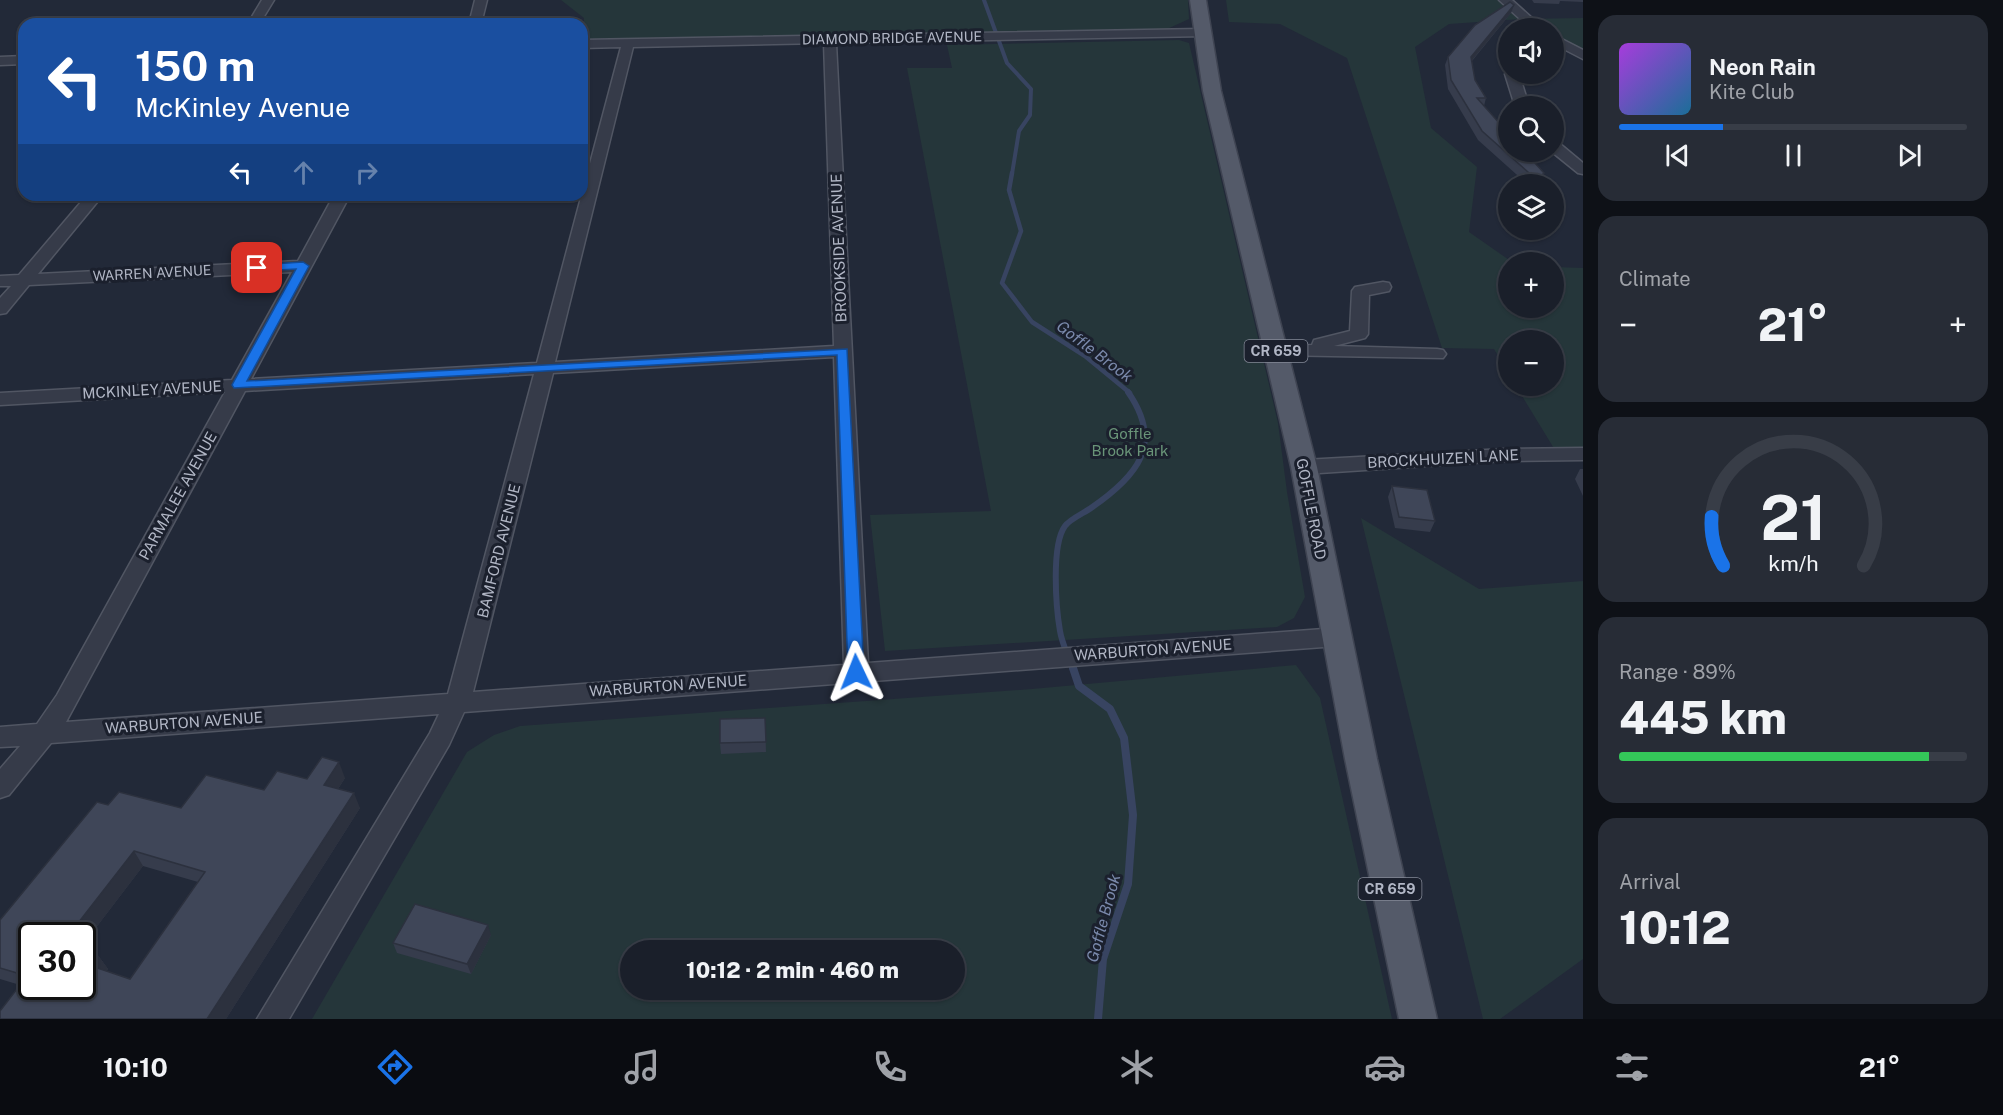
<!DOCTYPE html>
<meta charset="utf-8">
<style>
:root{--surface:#1a1f2a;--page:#272c36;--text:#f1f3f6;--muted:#9fa2a8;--line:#383d47;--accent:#1a73e8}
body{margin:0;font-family:"Public Sans",sans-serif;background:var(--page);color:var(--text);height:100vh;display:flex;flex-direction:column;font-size:22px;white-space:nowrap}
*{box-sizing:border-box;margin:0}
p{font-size:20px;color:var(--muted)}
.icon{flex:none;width:33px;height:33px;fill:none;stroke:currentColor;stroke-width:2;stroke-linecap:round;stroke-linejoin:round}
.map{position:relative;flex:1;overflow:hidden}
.details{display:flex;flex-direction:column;gap:15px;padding:15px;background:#0e1117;width:420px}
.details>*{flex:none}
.banner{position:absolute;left:18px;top:18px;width:570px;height:183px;border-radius:18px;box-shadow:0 2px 4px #0004,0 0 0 2px var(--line);background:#1a4fa0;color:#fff;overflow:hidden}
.controls{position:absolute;left:1498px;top:18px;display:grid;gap:12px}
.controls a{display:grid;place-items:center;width:66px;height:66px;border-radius:50%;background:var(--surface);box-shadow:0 2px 4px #0004,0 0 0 2px var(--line);font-size:30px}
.speed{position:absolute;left:18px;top:922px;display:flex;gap:12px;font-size:30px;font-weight:700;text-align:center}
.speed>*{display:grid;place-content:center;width:78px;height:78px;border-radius:50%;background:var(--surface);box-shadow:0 2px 4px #0004,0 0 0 2px var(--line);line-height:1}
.speed .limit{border:3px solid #111;border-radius:9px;background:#fff;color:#111}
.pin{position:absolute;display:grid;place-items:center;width:51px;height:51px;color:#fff;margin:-26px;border-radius:12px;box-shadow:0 3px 9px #0006}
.me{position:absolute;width:66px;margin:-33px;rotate:358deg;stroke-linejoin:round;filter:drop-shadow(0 0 4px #0008)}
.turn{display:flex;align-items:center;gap:21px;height:126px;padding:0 18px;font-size:27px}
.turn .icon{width:78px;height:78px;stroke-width:2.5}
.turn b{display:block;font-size:42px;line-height:51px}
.lanes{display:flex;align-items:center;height:57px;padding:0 18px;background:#0003;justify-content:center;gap:30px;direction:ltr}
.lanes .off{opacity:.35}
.big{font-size:45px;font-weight:800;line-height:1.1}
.details .card{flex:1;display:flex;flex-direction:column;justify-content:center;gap:9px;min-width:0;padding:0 21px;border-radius:18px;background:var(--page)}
.details .dial{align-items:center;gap:0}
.dial svg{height:156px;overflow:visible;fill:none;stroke:var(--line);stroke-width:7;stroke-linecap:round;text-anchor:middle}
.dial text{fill:var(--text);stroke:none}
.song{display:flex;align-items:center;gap:18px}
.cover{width:72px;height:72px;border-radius:9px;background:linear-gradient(135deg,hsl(280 70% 55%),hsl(200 70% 35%))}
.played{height:6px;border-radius:3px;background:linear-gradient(90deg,var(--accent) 30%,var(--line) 30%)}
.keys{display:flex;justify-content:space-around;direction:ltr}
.heat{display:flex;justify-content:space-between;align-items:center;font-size:33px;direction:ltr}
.charge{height:9px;border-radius:4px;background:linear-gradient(90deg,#34c759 89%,var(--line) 0)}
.trip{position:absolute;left:620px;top:940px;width:345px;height:60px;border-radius:30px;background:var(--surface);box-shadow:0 2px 4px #0004,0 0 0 2px var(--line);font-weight:800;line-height:60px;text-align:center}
.dock{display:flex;height:96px;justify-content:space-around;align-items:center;background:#0a0c11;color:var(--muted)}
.dock .icon{width:42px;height:42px}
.dock .active{color:var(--accent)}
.dock b{font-size:27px;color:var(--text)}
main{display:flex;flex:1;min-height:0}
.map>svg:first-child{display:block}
.green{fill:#25363a;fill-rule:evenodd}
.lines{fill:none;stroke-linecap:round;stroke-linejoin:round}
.stream-far3{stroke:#384461;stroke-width:4}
.stream-far2{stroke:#384461;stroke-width:4.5}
.stream-far1{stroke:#384461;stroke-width:6}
.stream{stroke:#384461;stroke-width:8}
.minor-casing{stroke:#515663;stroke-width:3}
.major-casing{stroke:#3f4452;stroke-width:3}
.minor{fill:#363b49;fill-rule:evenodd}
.major{fill:#545a69;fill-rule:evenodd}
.wall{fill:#363c4c;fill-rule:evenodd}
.shaded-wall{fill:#2c313e}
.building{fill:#3f4658;stroke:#2c313e;stroke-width:1.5;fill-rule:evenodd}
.route{fill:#1a73e8;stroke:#114b97;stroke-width:1.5}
.labels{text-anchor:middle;stroke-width:6;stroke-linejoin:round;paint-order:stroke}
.far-street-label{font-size:14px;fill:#b1b6c5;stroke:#1b202d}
.shield{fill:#1b202d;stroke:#848997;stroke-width:1.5}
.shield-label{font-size:14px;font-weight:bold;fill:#b1b6c5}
.street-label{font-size:15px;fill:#b1b6c5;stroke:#1b202d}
.park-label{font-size:15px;fill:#699478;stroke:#1b202d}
.water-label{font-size:16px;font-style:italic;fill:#7a89ab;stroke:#1b202d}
</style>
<main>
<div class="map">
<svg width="1583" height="1019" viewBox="0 0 1583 1019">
<rect width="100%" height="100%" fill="#222938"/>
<path class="green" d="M561 0H1188L1189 19 1167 29 584 39V18Z
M1226 0H1502L1521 19 1583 18V54L1554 38V28H1537L1521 19 1449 24 1415 47 1431 128 1477 167 1469 232 1512 262H1509V308H1554V267L1583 268V458L1558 455 1516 386H1554V340H1509V374L1494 349 1442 348 1347 58 1280 24 1229 22Z
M1179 40 1189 43 1278 423 1287 492 1305 597 1294 618 1277 627 885 651 870 515 991 511 907 68H952L947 45Z
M1361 518 1479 589 1583 581V959L1500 1019H1483Z
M1296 665 1320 698 1392 1019H312L467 752 494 735 520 726 1032 689ZM630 951H954V990H630Z"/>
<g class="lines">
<path class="stream-far3" d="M984 0 1007 63 1031 89 1030 115 1019 131 1012 174"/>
<path class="stream-far2" d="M1012 173 1009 190 1021 231 1002 283 1032 322 1085 356 1130 393"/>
<path class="stream-far1" d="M1073 670C1069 657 1062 644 1060 631 1056 608 1051 545 1065 526 1070 519 1084 513 1091 508 1136 477 1165 445 1128 392"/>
<path class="stream" d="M1073 668 1079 686 1110 709 1124 738 1133 815 1128 884 1103 959 1098 1019"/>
<g class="minor-casing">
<path id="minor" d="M262 0H274L260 23H252L250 20Z
M475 0H487L481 24H469Z
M1499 0H1512L1543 28H1530Z
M1202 29 1206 30 1208 33 1206 36 836 43 868 663 1337 628 1345 631 1349 637 1345 643 1337 646 464 712 449 745 289 1019H257L430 733 439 714 51 743 9 795 0 798V769L20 746 0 747V727L37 724 57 695 225 392 0 405V393L232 380 292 272 29 285 6 313 0 314V298L11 286H0V276L19 275 87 195H103L38 274 298 261 334 195H350L251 379 537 363 621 47 582 48V40ZM824 43 834 346 555 362 633 47ZM834 357 844 665 473 692 553 373ZM534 374 448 694 66 722 245 391Z
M1554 35 1583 50V59L1554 44Z
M24 56V64L0 65V57Z
M1507 71 1509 74H1519L1529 106H1515L1505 74Z
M1554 142 1559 143 1583 163V174L1578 173 1552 152H1554Z
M1383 282 1389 283 1391 287 1389 291 1369 295 1368 334 1365 338 1334 346 1437 349 1443 350 1446 354 1443 358 1276 355 1270 354 1267 350 1270 346 1312 345 1314 340 1350 331 1352 291 1355 287Z
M1583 448V460L1504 461 1304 474 1297 472 1294 467 1297 462 1304 460 1504 449Z"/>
</g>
<g class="major-casing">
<path id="major" d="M1190 0H1206L1221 91 1317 467 1377 759 1437 1019H1399L1345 759 1291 467 1203 91Z"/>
</g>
<use href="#minor" class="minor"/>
<use href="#major" class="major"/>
</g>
<path class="wall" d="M1532 0H1583V2L1560 1 1559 4 1534 3Z
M1514 5 1511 13 1472 61 1475 80 1486 98 1484 106 1544 173 1540 182 1538 184H1527L1478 140 1448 89 1445 65 1448 57Z
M1580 469H1583V496L1575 479Z
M1392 486 1435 521 1430 532 1395 528 1388 497Z
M765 718 766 752 721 754 720 743Z
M345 778 338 789 360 808 226 1019 20 985 0 979V920L108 805 181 808 264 790 307 779ZM143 866 198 882 130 979 106 971 108 969 97 954 32 936H82V946Z
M491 935 471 974 397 953 393 943Z"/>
<path class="shaded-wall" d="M1514 5 1511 13 1468 65 1471 57Z
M1544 173 1540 182 1538 184H1535L1537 180Z
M339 762 345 778 330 801 324 785Z
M354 793 360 808 226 1019H207Z
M134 851 143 866 82 946V936H68Z
M488 925 491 935 471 974 467 964Z
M97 954 108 969 100 980 89 965Z"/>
<path class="building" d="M1510 2 1514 5 1471 57 1475 80 1486 98H1477L1509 134V152H1525L1544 173 1537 180 1482 131 1451 80 1448 57 1475 25Z
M1392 486 1427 490 1435 521 1399 517Z
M765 718 766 742 720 743V719Z
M322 757 339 762 324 785 354 793 207 1019H0V1011L27 976 0 968V920L97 802 108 805 119 792 181 808 206 775 264 790 277 771 307 779ZM134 851 205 872 130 979 89 965 97 954 82 950V987H32V936H68Z
M415 904 488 925 467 964 393 943Z"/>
<path class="route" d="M303 262 309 266 247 381 847 349 864 672 861 677H850L848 672 837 355 234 388 232 385 296 269 257 271 251 268 257 265Z"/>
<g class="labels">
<g class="far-street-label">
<text transform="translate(892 38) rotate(-1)" y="5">DIAMOND BRIDGE AVENUE</text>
<text transform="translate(152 273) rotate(-3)" y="5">WARREN AVENUE</text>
</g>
<g class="shield">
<rect x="1244.5" y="340" width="63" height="22" rx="4.5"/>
<rect x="1358.5" y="878" width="63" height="22" rx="4.5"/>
</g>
<g class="shield-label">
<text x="1276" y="356">CR 659</text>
<text x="1390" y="894">CR 659</text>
</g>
<g class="street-label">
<text transform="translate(839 248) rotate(-92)" y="5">BROOKSIDE AVENUE</text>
<text transform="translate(152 390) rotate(-3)" y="5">MCKINLEY AVENUE</text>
<text transform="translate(1443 459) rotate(-3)" y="5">BROCKHUIZEN LANE</text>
<text transform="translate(178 496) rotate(-61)" y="5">PARMALEE AVENUE</text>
<text transform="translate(1311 509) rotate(79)" y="5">GOFFLE ROAD</text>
<text transform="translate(499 551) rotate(-76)" y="5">BAMFORD AVENUE</text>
<text transform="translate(1153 650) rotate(-4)" y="5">WARBURTON AVENUE</text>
<text transform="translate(668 686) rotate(-4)" y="5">WARBURTON AVENUE</text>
<text transform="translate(184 723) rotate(-4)" y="5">WARBURTON AVENUE</text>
</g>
<g class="park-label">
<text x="1130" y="439">Goffle<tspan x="1130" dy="17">Brook Park</tspan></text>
</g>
<g class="water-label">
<text transform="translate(1095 351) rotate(37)" y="6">Goffle Brook</text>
<text transform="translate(1103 918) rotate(-75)" y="6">Goffle Brook</text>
</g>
</g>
</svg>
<div class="controls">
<a><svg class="icon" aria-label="sound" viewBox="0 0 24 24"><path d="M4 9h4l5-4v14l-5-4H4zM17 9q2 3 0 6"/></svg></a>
<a><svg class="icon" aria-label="search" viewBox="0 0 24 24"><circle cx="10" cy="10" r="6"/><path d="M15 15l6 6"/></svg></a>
<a><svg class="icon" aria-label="layers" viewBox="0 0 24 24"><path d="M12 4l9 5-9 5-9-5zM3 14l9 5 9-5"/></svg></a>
<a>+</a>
<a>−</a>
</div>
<div class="speed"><div class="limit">30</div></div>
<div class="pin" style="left:257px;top:268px;background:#d93025"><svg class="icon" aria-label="arrive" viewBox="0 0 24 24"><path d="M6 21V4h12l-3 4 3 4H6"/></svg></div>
<svg class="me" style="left:856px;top:672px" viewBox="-20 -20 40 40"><path d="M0-17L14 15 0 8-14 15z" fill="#1a73e8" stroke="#fff" stroke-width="4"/></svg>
<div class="trip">10:12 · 2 min · 460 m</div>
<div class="banner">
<div class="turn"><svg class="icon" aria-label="left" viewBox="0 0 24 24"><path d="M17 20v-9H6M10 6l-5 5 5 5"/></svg><div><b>150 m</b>McKinley Avenue</div></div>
<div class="lanes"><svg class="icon" aria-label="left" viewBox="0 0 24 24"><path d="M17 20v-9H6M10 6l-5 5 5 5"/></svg><svg class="icon off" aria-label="ahead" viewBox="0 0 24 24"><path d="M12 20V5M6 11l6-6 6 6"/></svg><svg class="icon off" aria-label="right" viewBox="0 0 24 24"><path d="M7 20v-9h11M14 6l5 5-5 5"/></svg></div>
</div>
</div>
<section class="details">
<div class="card">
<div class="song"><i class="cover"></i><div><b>Neon Rain</b><p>Kite Club</p></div></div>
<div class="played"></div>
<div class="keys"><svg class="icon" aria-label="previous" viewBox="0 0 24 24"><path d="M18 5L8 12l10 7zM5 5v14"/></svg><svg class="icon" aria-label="pause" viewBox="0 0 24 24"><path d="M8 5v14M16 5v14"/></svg><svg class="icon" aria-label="next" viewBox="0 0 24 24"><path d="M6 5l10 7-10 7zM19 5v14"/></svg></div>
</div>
<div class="card"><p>Climate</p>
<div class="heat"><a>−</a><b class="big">21°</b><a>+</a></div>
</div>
<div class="card dial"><svg viewBox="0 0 100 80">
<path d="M14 69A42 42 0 1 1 86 69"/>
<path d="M14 69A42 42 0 0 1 8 44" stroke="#1a73e8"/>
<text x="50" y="56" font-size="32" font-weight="700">21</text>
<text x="50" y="72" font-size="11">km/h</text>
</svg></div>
<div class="card"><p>Range · 89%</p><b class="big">445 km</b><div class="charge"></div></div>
<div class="card"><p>Arrival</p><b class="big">10:12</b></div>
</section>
</main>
<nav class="dock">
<b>10:10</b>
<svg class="icon active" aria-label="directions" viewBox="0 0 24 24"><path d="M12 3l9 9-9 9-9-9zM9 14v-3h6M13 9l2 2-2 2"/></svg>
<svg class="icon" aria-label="music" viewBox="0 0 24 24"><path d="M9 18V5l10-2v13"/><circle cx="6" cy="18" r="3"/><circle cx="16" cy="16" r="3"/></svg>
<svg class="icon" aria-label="phone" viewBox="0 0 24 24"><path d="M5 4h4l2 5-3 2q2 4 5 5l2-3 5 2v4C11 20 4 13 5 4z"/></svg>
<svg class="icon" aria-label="climate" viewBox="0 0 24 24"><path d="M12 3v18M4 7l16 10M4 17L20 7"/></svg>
<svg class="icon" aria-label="car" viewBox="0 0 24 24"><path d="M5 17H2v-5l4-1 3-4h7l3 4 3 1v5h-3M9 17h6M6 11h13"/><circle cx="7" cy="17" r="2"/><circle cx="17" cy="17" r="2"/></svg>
<svg class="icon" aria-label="filters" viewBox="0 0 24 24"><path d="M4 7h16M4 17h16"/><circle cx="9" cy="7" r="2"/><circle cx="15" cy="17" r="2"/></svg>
<b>21°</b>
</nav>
